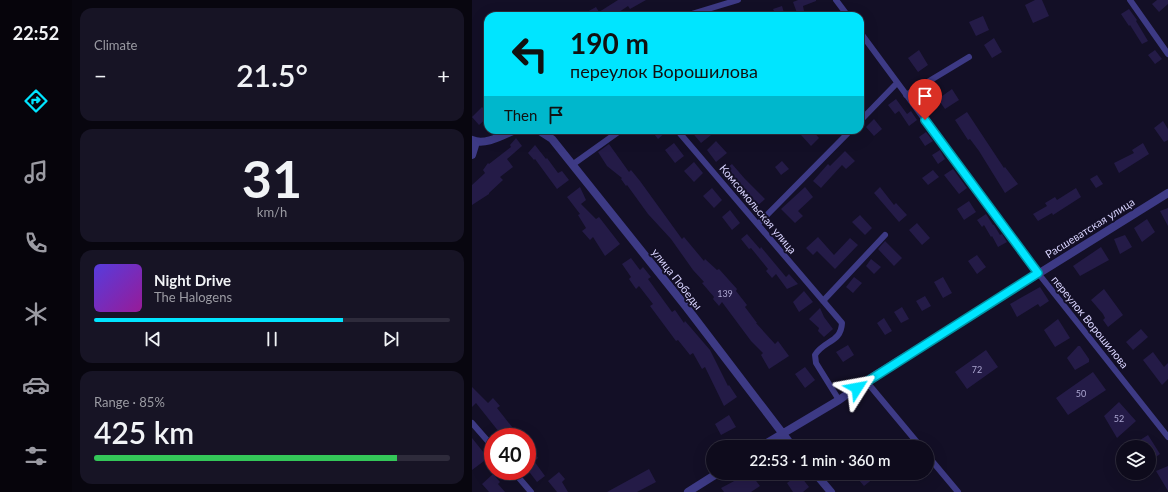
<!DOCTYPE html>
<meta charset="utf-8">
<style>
:root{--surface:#0e0b1c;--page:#171425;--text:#f1f3f6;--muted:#9b9ba3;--line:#2e2b3b;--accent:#00e5ff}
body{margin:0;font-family:Lato,sans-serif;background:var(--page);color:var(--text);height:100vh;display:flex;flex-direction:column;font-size:15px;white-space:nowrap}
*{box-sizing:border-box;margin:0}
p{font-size:13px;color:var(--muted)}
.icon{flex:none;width:22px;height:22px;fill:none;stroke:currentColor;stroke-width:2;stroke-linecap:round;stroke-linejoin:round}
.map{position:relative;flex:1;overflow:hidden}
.side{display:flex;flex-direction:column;gap:8px;padding:8px;background:#08060f;width:400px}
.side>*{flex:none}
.hud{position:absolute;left:12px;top:12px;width:380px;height:122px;border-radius:12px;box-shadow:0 4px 16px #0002,0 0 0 1px var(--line);background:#00e5ff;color:#111;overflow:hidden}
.controls{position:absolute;left:644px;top:440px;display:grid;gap:8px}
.controls a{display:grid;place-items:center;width:40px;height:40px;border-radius:50%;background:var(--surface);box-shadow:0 4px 16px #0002,0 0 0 1px var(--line);font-size:20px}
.speed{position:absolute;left:12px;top:428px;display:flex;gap:8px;font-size:20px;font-weight:700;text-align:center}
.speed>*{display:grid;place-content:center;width:52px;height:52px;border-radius:50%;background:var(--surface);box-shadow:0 4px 16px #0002,0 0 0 1px var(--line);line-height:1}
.speed .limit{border:6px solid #d22;background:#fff;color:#111}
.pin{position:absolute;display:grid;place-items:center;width:34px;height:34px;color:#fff;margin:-41px -17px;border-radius:50% 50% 50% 0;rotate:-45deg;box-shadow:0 0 4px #0007}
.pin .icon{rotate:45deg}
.me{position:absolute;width:44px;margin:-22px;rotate:56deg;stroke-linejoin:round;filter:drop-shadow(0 0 3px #0008)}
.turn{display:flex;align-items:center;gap:14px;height:84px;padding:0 20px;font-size:18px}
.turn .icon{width:52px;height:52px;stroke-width:2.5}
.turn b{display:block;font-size:28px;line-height:34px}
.then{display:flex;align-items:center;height:38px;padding:0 20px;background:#0003;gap:8px;font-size:15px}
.big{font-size:30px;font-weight:600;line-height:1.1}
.side .tile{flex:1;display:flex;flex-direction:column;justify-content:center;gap:6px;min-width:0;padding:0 14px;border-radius:12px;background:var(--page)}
.side .dial{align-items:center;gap:0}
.dial b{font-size:52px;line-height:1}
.song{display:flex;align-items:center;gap:12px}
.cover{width:48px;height:48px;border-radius:6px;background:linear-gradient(135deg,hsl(250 70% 55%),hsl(300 70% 35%))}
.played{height:4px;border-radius:2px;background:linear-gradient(90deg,var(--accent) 70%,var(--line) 70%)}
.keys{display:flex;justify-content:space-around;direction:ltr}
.heat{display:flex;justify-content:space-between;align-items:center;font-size:22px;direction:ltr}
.charge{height:6px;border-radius:3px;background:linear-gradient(90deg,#34c759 85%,var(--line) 0)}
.trip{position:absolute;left:234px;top:440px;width:228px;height:40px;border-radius:20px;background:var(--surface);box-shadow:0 4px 16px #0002,0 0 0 1px var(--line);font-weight:600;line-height:40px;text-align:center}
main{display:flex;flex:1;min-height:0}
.dock{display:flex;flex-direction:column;width:72px;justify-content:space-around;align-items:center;background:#06040b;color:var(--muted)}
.dock .icon{width:28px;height:28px}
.dock .current{color:var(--accent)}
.dock b{font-size:18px;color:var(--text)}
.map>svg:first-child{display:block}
.building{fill:#241b47}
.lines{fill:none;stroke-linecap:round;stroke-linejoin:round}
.minor{stroke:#3d3a85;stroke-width:6}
.tertiary{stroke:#3d3a85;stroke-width:8}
.route-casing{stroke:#0095a6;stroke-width:10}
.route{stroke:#00e5ff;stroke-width:7}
.labels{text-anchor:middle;stroke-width:4;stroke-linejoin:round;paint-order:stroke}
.number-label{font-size:9px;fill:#aca6d1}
.street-label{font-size:11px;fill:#d9d4ff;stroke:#130f26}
</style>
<main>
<nav class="dock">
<b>22:52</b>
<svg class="icon current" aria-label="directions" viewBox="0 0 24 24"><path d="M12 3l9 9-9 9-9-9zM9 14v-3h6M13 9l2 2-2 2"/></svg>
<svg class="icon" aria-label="music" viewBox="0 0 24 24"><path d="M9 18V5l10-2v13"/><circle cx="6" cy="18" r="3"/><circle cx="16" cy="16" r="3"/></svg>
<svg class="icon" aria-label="phone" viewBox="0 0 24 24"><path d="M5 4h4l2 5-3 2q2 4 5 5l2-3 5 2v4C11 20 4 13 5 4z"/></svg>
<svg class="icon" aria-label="climate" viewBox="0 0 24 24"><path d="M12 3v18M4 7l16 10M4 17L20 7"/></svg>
<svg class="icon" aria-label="car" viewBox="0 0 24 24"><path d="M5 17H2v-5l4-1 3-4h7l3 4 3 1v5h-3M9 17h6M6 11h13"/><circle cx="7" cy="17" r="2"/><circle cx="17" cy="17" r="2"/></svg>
<svg class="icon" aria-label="filters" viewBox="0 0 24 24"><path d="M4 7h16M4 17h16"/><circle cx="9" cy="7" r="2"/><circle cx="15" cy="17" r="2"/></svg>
</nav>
<section class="side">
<div class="tile"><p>Climate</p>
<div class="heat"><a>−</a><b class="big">21.5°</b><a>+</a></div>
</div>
<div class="tile dial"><b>31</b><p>km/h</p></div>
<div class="tile">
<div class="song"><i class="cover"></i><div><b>Night Drive</b><p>The Halogens</p></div></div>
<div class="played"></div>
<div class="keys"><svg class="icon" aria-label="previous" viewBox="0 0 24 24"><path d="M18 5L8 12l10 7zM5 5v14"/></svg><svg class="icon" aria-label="pause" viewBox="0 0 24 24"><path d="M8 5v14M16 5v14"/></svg><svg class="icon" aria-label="next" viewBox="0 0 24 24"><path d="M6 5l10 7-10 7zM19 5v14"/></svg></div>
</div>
<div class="tile"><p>Range · 85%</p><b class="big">425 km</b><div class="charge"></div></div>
</section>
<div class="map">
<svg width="696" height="492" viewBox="0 0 696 492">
<rect width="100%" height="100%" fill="#130f26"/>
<path class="building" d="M146 0H174L158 9 156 6 141 16H117L115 12 124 7 127 12Z
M326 0H344V1L331 6 332 11 325 13 321 2Z
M563 0H570L577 16 561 23 553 5Z
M685 0H696V4L687 12 680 4Z
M310 6 313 16H290L302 11 301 9Z
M657 9 665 20 664 21 676 41 670 44 658 25 657 26 649 14Z
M511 16 517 30 504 36 497 22Z
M522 38 530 52 520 58 512 45Z
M447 50 456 65 446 72 436 58Z
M683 50 690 59 683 64 676 55Z
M480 89 487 100 473 109 466 99Z
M424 99 435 114 439 111 445 120 437 126 427 111 423 114 416 105Z
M10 107 16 113V117L7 125 0 117Z
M495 112 532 168 533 167 546 184 533 193 507 151 498 139 496 140 483 120Z
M402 119 410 129 402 136 394 127Z
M691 121 696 129V140L692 142 682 128Z
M179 130H196L186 139Z
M218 130H234L239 135 229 143Z
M335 130H340L347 138 339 146 329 135Z
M454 132 461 141 453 146 447 137Z
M44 138 50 146 35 159 41 167 28 177 31 180 17 193V194L0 205V185L13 173 11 170 16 163 17 164 39 147 38 145Z
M244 141 255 153 244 162 235 150Z
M202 143 212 156 203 163 193 150Z
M671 143 677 154 647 173 642 163 662 153 660 150Z
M137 144 157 172 159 170 168 181 210 239 212 237 232 261 233 259 245 270 247 269 265 289 264 291 275 305 273 307 285 323H284L303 344 306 341 317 356 297 369 289 355 291 353 279 341 250 302 247 306 241 299 242 297 230 283 232 282 221 270 199 239 176 214 155 185 154 186 149 179 150 178 135 166 126 152Z
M63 145 74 159 75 158 86 173 90 171 97 180 85 189 63 159 62 160 56 153Z
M468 150 473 159 466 164 460 155Z
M373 151 383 161 374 169 370 165 349 188 341 181 356 164 358 166Z
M310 161 317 169 309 175 303 167Z
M222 162 231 173 222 182 212 171Z
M260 164 273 179 293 199 284 207 251 171Z
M481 169 495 188 487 194 472 175Z
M461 170 467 177 456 185 450 178Z
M625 175 631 184 624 188 618 179Z
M108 187 114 200 109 204 124 219 127 217 148 244 133 256 121 237 118 240 110 231 114 228 106 215 108 214 95 197Z
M333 187 341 197 326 211 331 216 323 223 309 209Z
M408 187 422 205 424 203 435 215 427 222 402 193Z
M240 188 250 200 242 208 231 196Z
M604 188 609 197 581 215 580 213 566 221 561 214 575 206 573 203 583 197 585 200Z
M497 201 504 212 492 220 485 209Z
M696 208V226L688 211Z
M258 210 268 223 260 230 250 217Z
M514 214 521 225H522L528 235 530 234 535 242 526 247 520 236 519 237 512 225 510 227 505 220Z
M388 215 400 228 393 235 380 222Z
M675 219 683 232 670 242 662 228Z
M445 223 458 238 450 245 437 230Z
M275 234 288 249 289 247 314 277 317 274 326 284 315 289 304 274 300 278 294 271 296 269 279 248 277 249 269 239Z
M653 235 660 247 648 254 642 239Z
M346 237 362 255 378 238 386 245 363 269 345 251 341 255 334 248Z
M413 241 430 258 422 266 406 249Z
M629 247 637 260 608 276 601 266Z
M505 255 514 267 505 274 496 261Z
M159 258 168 270 171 267 179 277 176 279 200 312 203 310 212 323 213 321 238 350 256 386 257 385 265 397 252 406 233 367 230 369 221 353 218 355 206 340 204 341 178 306 181 304 167 286 164 289 157 279 159 277 150 264Z
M399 259 409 267 402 274 394 266Z
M382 277 390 283 381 293 374 287Z
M471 277 480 293 471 298 462 282Z
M568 287 577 301 568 307 566 304 545 317 538 304Z
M632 289 651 315 636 327 631 320 633 318 631 314 619 300Z
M332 291 341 302 327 312 321 302Z
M453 296 459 306 450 311 444 301Z
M430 307 437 319 429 323 422 312Z
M348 308 352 317 361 329 352 337 346 331 347 328 337 319Z
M412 318 420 331 413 335 405 323Z
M586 319 598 338 583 347 572 330Z
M669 329 676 337 661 350 654 342Z
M376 345 382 355 371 362 364 352Z
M606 346H608L617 359V362L603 370 595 358Z
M514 350 526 367 495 389 483 372Z
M681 352 692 367 696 363V379L690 385 671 360Z
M333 367 343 380 333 388 323 374Z
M621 372 634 390 596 415 584 398Z
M0 387 16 403 21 398 28 406 25 408 48 437H31L4 403 0 407Z
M647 402 664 421 645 438 632 416Z
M257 415 264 427 249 435 243 424Z
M676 435 688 454 677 462V447H657Z
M0 438 16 458 0 470Z
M372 440 377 447H362Z
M60 450 66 458 62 461 73 476 65 482 55 469V454Z
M696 466V491L684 471Z
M177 469 184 482 165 492H135Z
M87 472 93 479 90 482 96 492H85L76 481Z
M272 473H278L288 486 279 492H252L249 488 266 479 265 478Z
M381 473H400L402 478 392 486Z
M21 474 28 482 26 484 33 492H17L10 484Z
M327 474 337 487 331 492H321L315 483Z"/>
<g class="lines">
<path class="minor" d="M364 0 376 16
M658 0 696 54
M213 16 266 0
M388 32 566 273 696 437
M434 95 497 57
M388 121 425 83
M205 130 370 323C369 343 352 340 343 355L344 363 367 400
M100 165 149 130
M286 224 379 130
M351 301 413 235
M394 381 449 447
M0 423 21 447
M455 455 486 492
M41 471 59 492"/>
<path class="tertiary" d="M66 130 80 139 215 308 321 447
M0 140C13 146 31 135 43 130
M0 155 4 142
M288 447 367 400 394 381 696 193
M343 473 359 492
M216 492 246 473"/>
</g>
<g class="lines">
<g class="route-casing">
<path id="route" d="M385 388 566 273 453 120"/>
</g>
<use href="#route" class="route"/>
</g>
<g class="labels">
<g class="number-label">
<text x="253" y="297">139</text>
<text x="505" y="373">72</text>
<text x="609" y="397">50</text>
<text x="647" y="422">52</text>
</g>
<g class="street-label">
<text transform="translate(286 209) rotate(50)" y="4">Комсомольская улица</text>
<text transform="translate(618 228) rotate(-32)" y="4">Расшеватская улица</text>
<text transform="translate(205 279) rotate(52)" y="4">улица Победы</text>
<text transform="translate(618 322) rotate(51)" y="4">переулок Ворошилова</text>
</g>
</g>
</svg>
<div class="controls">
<a><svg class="icon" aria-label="layers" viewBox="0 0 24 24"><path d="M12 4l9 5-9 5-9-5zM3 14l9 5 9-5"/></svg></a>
</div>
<div class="speed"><div class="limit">40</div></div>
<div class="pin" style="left:453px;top:120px;background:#d93025"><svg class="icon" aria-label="arrive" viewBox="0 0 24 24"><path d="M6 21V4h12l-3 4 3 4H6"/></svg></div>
<svg class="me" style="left:385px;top:388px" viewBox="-20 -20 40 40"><path d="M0-17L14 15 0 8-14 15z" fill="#00e5ff" stroke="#fff" stroke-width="4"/></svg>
<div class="trip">22:53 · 1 min · 360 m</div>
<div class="hud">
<div class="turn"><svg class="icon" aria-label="left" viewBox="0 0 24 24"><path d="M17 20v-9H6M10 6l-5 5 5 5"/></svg><div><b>190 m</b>переулок Ворошилова</div></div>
<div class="then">Then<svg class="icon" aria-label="arrive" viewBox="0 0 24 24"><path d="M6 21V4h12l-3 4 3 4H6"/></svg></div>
</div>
</div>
</main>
